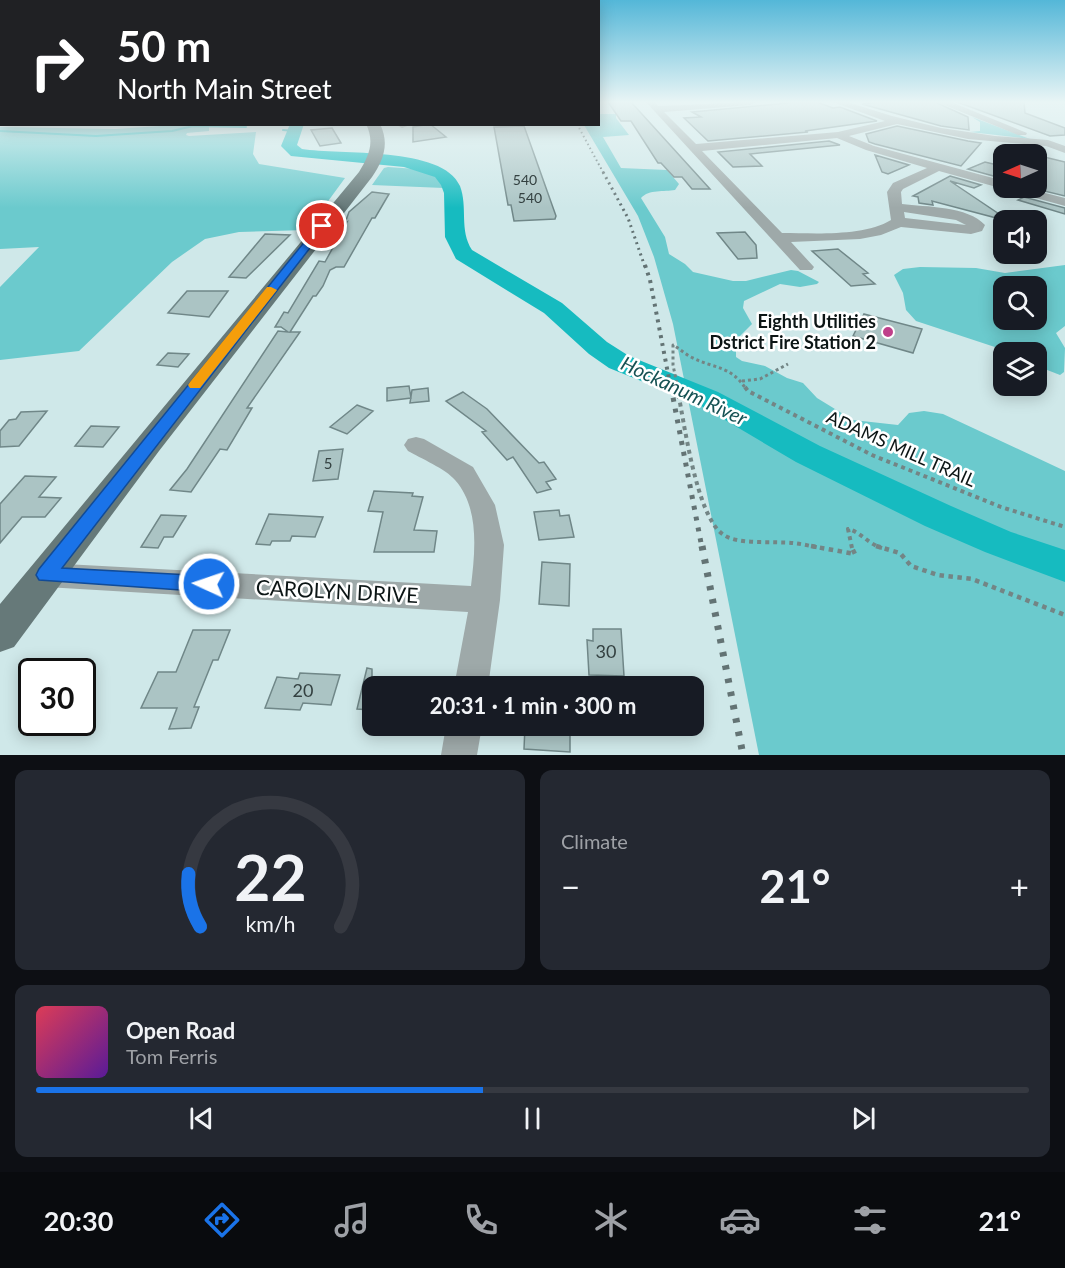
<!DOCTYPE html>
<meta charset="utf-8">
<style>
:root{--surface:#171b24;--page:#242831;--text:#f1f3f6;--muted:#9ea1a6;--line:#363941;--accent:#1a73e8}
body{margin:0;font-family:Lato,sans-serif;background:var(--page);color:var(--text);height:100vh;display:flex;flex-direction:column;font-size:22px;white-space:nowrap}
*{box-sizing:border-box;margin:0}
p{font-size:20px;color:var(--muted)}
.icon{flex:none;width:33px;height:33px;fill:none;stroke:currentColor;stroke-width:2;stroke-linecap:round;stroke-linejoin:round}
.map{position:relative;height:755px;overflow:hidden}
.sheet{display:flex;flex-direction:column;gap:15px;padding:15px;background:#0d0f14;flex:1}
.sheet>*{flex:none}
.hud{position:absolute;left:0px;top:0px;width:600px;height:126px;box-shadow:0 3px 15px #0003;background:#202124;color:#fff;overflow:hidden}
.needle{width:39px;rotate:267deg}
.controls{position:absolute;left:993px;top:144px;display:grid;gap:12px}
.controls a{display:grid;place-items:center;width:54px;height:54px;border-radius:12px;background:var(--surface);box-shadow:0 3px 15px #0003;font-size:30px}
.speed{position:absolute;left:18px;top:658px;display:flex;gap:12px;font-size:30px;font-weight:700;text-align:center}
.speed>*{display:grid;place-content:center;width:78px;height:78px;border-radius:50%;background:var(--surface);box-shadow:0 3px 15px #0003;line-height:1}
.speed .limit{border:3px solid #111;border-radius:9px;background:#fff;color:#111}
.pin{position:absolute;display:grid;place-items:center;width:51px;height:51px;color:#fff;margin:-26px;border:3px solid #fff;border-radius:50%;box-shadow:0 2px 6px #0007}
.me{position:absolute;width:66px;margin:-33px;rotate:273deg;stroke-linejoin:round;filter:drop-shadow(0 0 4px #0008)}
.turn{display:flex;align-items:center;gap:21px;height:126px;padding:0 18px;font-size:27px}
.turn .icon{width:78px;height:78px;stroke-width:2.5}
.turn b{display:block;font-size:42px;line-height:51px}
.big{font-size:45px;font-weight:700;line-height:1.1}
.sheet .tile{flex:1;display:flex;flex-direction:column;justify-content:center;gap:9px;min-width:0;padding:0 21px;border-radius:12px;background:var(--page)}
.sheet .dial{align-items:center;gap:0}
.dial svg{height:156px;overflow:visible;fill:none;stroke:var(--line);stroke-width:7;stroke-linecap:round;text-anchor:middle}
.dial text{fill:var(--text);stroke:none}
.song{display:flex;align-items:center;gap:18px}
.cover{width:72px;height:72px;border-radius:9px;background:linear-gradient(135deg,hsl(350 70% 55%),hsl(270 70% 35%))}
.played{height:6px;border-radius:3px;background:linear-gradient(90deg,var(--accent) 45%,var(--line) 45%)}
.keys{display:flex;justify-content:space-around;direction:ltr}
.heat{display:flex;justify-content:space-between;align-items:center;font-size:33px;direction:ltr}
.sheet .tiles{flex:1;display:grid;gap:15px;grid-template-columns:1fr 1fr}
.tile:last-child{grid-column:span 2}
.trip{position:absolute;left:362px;top:676px;width:342px;height:60px;border-radius:12px;background:var(--surface);box-shadow:0 3px 15px #0003;font-weight:700;line-height:60px;text-align:center}
.tabs{display:flex;height:96px;justify-content:space-around;align-items:center;background:#090b0e;color:var(--muted)}
.tabs .icon{width:42px;height:42px}
.tabs .active{color:var(--accent)}
.tabs b{font-size:27px;color:var(--text)}
.map>svg:first-child{display:block}
.green{fill:#6bcacd;fill-rule:evenodd}
.lines{fill:none;stroke-linecap:round;stroke-linejoin:round}
.stream{stroke:#16bbc0;stroke-width:2}
.river{fill:#16bbc0;fill-rule:evenodd}
.building{fill:#abc4c4;stroke:#708788;stroke-width:1.5}
.path-far2{stroke:#738585;stroke-width:3;stroke-dasharray:3 3;stroke-linecap:butt}
.path-far1{stroke:#738585;stroke-width:4;stroke-dasharray:4 4;stroke-linecap:butt}
.path{stroke:#738585;stroke-width:4.5;stroke-dasharray:4.5 4.5;stroke-linecap:butt}
.minor{fill:#9ea9a9;fill-rule:evenodd}
.major{fill:#667979;fill-rule:evenodd}
.rail-far4{stroke:#637374;stroke-width:2;stroke-dasharray:1.5 3;stroke-linecap:butt}
.rail-far3{stroke:#637374;stroke-width:3;stroke-dasharray:2 4;stroke-linecap:butt}
.rail-far2{stroke:#637374;stroke-width:4;stroke-dasharray:3 5;stroke-linecap:butt}
.rail-far1{stroke:#637374;stroke-width:5;stroke-dasharray:4 7;stroke-linecap:butt}
.rail{stroke:#637374;stroke-width:7;stroke-dasharray:4.5 9;stroke-linecap:butt}
.route{fill:#1a73e8;stroke:#114b97;stroke-width:1.5}
.slow{fill:#f59e0b}
.poi-dot{fill:#bf3f8a;stroke:#fff;stroke-width:2}
.labels{text-anchor:middle;stroke-width:5;stroke-linejoin:round;paint-order:stroke}
.far-number-label{font-size:14px;fill:#344141}
.number-label{font-size:15px;fill:#344141}
.poi-label{font-size:18px;font-weight:bold;fill:#0c1515;stroke:#fff;text-anchor:end}
.street-label{font-size:18px;fill:#0c1515;stroke:#fff}
.near-number-label{font-size:18px;fill:#344141}
.water-label{font-size:20px;font-style:italic;fill:#165254;stroke:#fff}
.near-street-label{font-size:21px;fill:#0c1515;stroke:#fff}
</style>
<div class="map">
<svg width="1065" height="755" viewBox="0 0 1065 755">
<rect width="100%" height="100%" fill="#cfe8e9"/>
<path class="green" d="M599 114H616V118L629 135 603 137 621 168 667 170 679 184 675 190C664 192 649 189 641 198L665 237 669 254 685 264 693 272 733 281H746L791 270 798 271 819 282 817 284 800 287 780 284 744 301 743 308 752 324 736 340V357L742 361 765 366 787 378 803 383 817 398 853 420 898 425 909 413 924 411 943 414 1065 471V755H759L673 324 654 257 638 216 584 125 598 124Z
M972 117 1030 139 970 132 980 131V122Z
M189 124 209 125V131L187 133 186 135 189 136 256 132 253 154 259 164 345 178 307 230 239 232 205 239 172 262 79 351 0 360V287L39 247 0 249V127L116 129Z
M388 167 431 170 444 188 372 185 384 168Z
M1065 265V326L1056 333 1065 348 1064 372 1060 375 1037 366 1036 352H1010L916 321 906 310 903 293 894 275 903 269 920 267 976 268 1005 273ZM1036 286V320H1004V286Z"/>
<g class="lines">
<path class="stream" d="M283 130 294 131
M0 131 96 136 172 131 193 126 246 127"/>
<path class="river" d="M290 124H304L297 145 302 149C339 155 443 146 460 186 468 207 459 230 472 250L562 303 607 342 629 356 718 392 820 446 951 506 1011 532 1065 550V582L985 552 925 526 796 462 698 404 609 368 589 354 544 313 456 259 445 237 444 193 441 185 435 177 404 167 291 156 281 146Z"/>
</g>
<path class="building" d="M608 102H631L710 189H692L682 177H674L661 163H658L631 121H621Z
M798 102H817L833 108 840 107 877 121 805 131 808 132 708 141 684 118 701 117 692 112Z
M880 102H935L968 117 969 130 941 126 862 104Z
M957 102H1024L1025 113 1065 128V135L1050 136Z
M430 124 446 137 413 142V127Z
M524 126 556 216 555 219 514 221 511 205H508L494 127Z
M897 126 968 141 981 143 961 166 875 144 869 142 866 134Z
M332 128 341 143 320 146 311 130Z
M829 141 840 145 750 154 762 166 733 167 718 152Z
M875 155 909 165 888 174 882 172Z
M1036 155 1065 162V196L1036 189Z
M1004 159V174L997 177 968 169 985 162 993 164Z
M950 176 981 185 974 188 950 181 1005 218 1004 220 932 201 933 205 919 203 918 197 913 196Z
M372 192 389 194 375 218H372L344 267H336L330 270 323 286 316 296H313L290 332H300L247 408H252L227 450 220 449 191 492 170 490 187 469 278 331 288 332 281 327H275L284 312 288 313 319 261 325 262 347 222 345 223 349 212Z
M1024 197 1065 208V214L1018 200Z
M745 232 756 245 757 258 738 259 717 233Z
M265 234 290 235 246 278 229 277Z
M838 249 868 273 863 274 875 284 851 286 812 251Z
M187 291H228L209 317 168 313Z
M864 314 922 329 913 353 853 336Z
M168 353 189 354 178 367 157 365Z
M409 386 411 398 387 401V388Z
M428 388 429 401 410 403 412 390Z
M463 392 487 409 539 463 544 462 556 479 546 482 551 489 537 493 513 457 507 460 482 432 486 431 446 401Z
M357 405 373 411 347 434 330 427Z
M47 411 19 446 0 447V431L9 420 16 419 21 412Z
M91 426 119 427 103 447 75 446Z
M343 449 338 479 313 481 319 451Z
M25 476 56 477 39 497 61 498 45 517H22L0 543V504Z
M374 491 413 493 412 496 423 497 414 530 437 531 434 552H374L383 512 368 511Z
M559 510 560 516 569 515 574 537 539 540 534 512Z
M269 514 323 517 315 537 292 536 290 541H272L270 545 256 544Z
M161 515 186 516 173 537H164L158 548 141 547Z
M542 562 570 564 569 606 539 604Z
M593 629H621L624 676 589 675 587 640 593 641Z
M193 630H230L218 660H213L194 707H199L191 728 169 729 177 708H141L158 672H176Z
M367 668 372 669V710L357 709Z
M300 673 340 675 331 705 303 703 300 710 265 708 277 677 298 679Z
M525 726H570V752L524 749Z"/>
<g class="lines">
<path class="path-far2" d="M742 381 760 379 788 364
M678 389 673 365V345C680 349 686 355 693 358 715 369 730 365 746 389"/>
<path class="path-far1" d="M677 387C684 420 696 518 724 535 738 545 775 541 793 543 802 544 811 546 820 548
M745 387 748 391 872 455 1001 507 1065 527
M852 548 848 529C861 532 868 544 882 548"/>
<path class="path" d="M811 546 855 554 851 546
M876 546 900 553 911 566 938 575 972 579 1065 615"/>
<path class="minor" d="M646 102H654L658 106 755 102 750 105 664 112 696 144 838 132 885 121 833 102H847L892 116 941 128 995 136 1048 140 1065 146V153L1046 146 968 139 897 124 849 136 874 146 1004 181V188H1025L1065 198V206L939 171 903 189 901 192 902 204C926 207 968 206 985 225L982 231 971 234 901 227 881 235 860 239 791 242 814 267 812 270H800ZM837 138 866 150 927 168 893 183 887 192 891 220C863 237 814 233 782 233L702 151ZM904 212 956 220 966 225 905 218Z
M937 102H951L1027 133 1026 135H1018Z
M413 124 402 128 397 125V124Z
M416 437 424 439 473 467 495 505 504 545 500 600 488 687H454L468 612 46 587 36 583 31 575 36 567 46 563 471 586C475 552 480 508 455 480 446 469 420 458 408 451L404 445 408 439Z
M446 726H482L477 755H441Z"/>
<path class="major" d="M366 124H380C390 144 383 161 372 177L159 451 14 647 0 652V604L359 172C369 156 375 142 366 124Z"/>
<path class="rail-far4" d="M577 124 604 174"/>
<path class="rail-far3" d="M603 172 628 218 645 267"/>
<path class="rail-far2" d="M645 265 650 280 671 389"/>
<path class="rail-far1" d="M671 387 702 548"/>
<path class="rail" d="M702 546 743 755"/>
</g>
<linearGradient id="sky" x2="0" y2="1"><stop stop-color="#54b7d8"/><stop offset="0.49" stop-color="#e9f5f5"/><stop offset="1" stop-color="#e9f5f5" stop-opacity="0"/></linearGradient>
<rect width="1065" height="208" fill="url(#sky)"/>
<path class="route" d="M319 224 327 226 62 568 209 576 215 579 218 584 215 590 209 592 39 580 36 575 39 569Z"/>
<path class="slow" d="M267 287H271L277 290 200 388H190L188 385 190 382Z"/>
<circle class="poi-dot" cx="888" cy="332" r="6"/>
<g class="labels">
<g class="far-number-label">
<text x="525" y="185">540</text>
<text x="530" y="203">540</text>
</g>
<g class="number-label">
<text x="328" y="469">5</text>
</g>
<g class="poi-label">
<text x="876" y="328">Eighth Utilities<tspan x="876" dy="21">Dstrict Fire Station 2</tspan></text>
</g>
<g class="street-label">
<text transform="translate(901 449) rotate(24)" y="6">ADAMS MILL TRAIL</text>
</g>
<g class="near-number-label">
<text x="606" y="658">30</text>
<text x="303" y="697">20</text>
</g>
<g class="water-label">
<text transform="translate(684 391) rotate(25)" y="7">Hockanum River</text>
</g>
<g class="near-street-label">
<text transform="translate(337 592) rotate(3)" y="7">CAROLYN DRIVE</text>
</g>
</g>
</svg>
<div class="controls">
<a><svg class="needle" viewBox="-14 -14 28 28"><path d="M0-13l5 13h-10z" fill="#e53935"/><path d="M0 13l5-13h-10z" fill="#9ea1a6"/></svg></a>
<a><svg class="icon" aria-label="sound" viewBox="0 0 24 24"><path d="M4 9h4l5-4v14l-5-4H4zM17 9q2 3 0 6"/></svg></a>
<a><svg class="icon" aria-label="search" viewBox="0 0 24 24"><circle cx="10" cy="10" r="6"/><path d="M15 15l6 6"/></svg></a>
<a><svg class="icon" aria-label="layers" viewBox="0 0 24 24"><path d="M12 4l9 5-9 5-9-5zM3 14l9 5 9-5"/></svg></a>
</div>
<div class="speed"><div class="limit">30</div></div>
<div class="pin" style="left:322px;top:226px;background:#d93025"><svg class="icon" aria-label="arrive" viewBox="0 0 24 24"><path d="M6 21V4h12l-3 4 3 4H6"/></svg></div>
<svg class="me" style="left:209px;top:584px" viewBox="-20 -20 40 40"><circle r="17" fill="#1a73e8" stroke="#fff" stroke-width="3"/><path d="M0-11L8 9 0 5-8 9z" fill="#fff"/></svg>
<div class="trip">20:31 · 1 min · 300 m</div>
<div class="hud">
<div class="turn"><svg class="icon" aria-label="right" viewBox="0 0 24 24"><path d="M7 20v-9h11M14 6l5 5-5 5"/></svg><div><b>50 m</b>North Main Street</div></div>
</div>
</div>
<section class="sheet">
<div class="tiles">
<div class="tile dial"><svg viewBox="0 0 100 80">
<path d="M14 69A42 42 0 1 1 86 69"/>
<path d="M14 69A42 42 0 0 1 8 42" stroke="#1a73e8"/>
<text x="50" y="56" font-size="32" font-weight="700">22</text>
<text x="50" y="72" font-size="11">km/h</text>
</svg></div>
<div class="tile"><p>Climate</p>
<div class="heat"><a>−</a><b class="big">21°</b><a>+</a></div>
</div>
<div class="tile">
<div class="song"><i class="cover"></i><div><b>Open Road</b><p>Tom Ferris</p></div></div>
<div class="played"></div>
<div class="keys"><svg class="icon" aria-label="previous" viewBox="0 0 24 24"><path d="M18 5L8 12l10 7zM5 5v14"/></svg><svg class="icon" aria-label="pause" viewBox="0 0 24 24"><path d="M8 5v14M16 5v14"/></svg><svg class="icon" aria-label="next" viewBox="0 0 24 24"><path d="M6 5l10 7-10 7zM19 5v14"/></svg></div>
</div>
</div>
</section>
<nav class="tabs">
<b>20:30</b>
<svg class="icon active" aria-label="directions" viewBox="0 0 24 24"><path d="M12 3l9 9-9 9-9-9zM9 14v-3h6M13 9l2 2-2 2"/></svg>
<svg class="icon" aria-label="music" viewBox="0 0 24 24"><path d="M9 18V5l10-2v13"/><circle cx="6" cy="18" r="3"/><circle cx="16" cy="16" r="3"/></svg>
<svg class="icon" aria-label="phone" viewBox="0 0 24 24"><path d="M5 4h4l2 5-3 2q2 4 5 5l2-3 5 2v4C11 20 4 13 5 4z"/></svg>
<svg class="icon" aria-label="climate" viewBox="0 0 24 24"><path d="M12 3v18M4 7l16 10M4 17L20 7"/></svg>
<svg class="icon" aria-label="car" viewBox="0 0 24 24"><path d="M5 17H2v-5l4-1 3-4h7l3 4 3 1v5h-3M9 17h6M6 11h13"/><circle cx="7" cy="17" r="2"/><circle cx="17" cy="17" r="2"/></svg>
<svg class="icon" aria-label="filters" viewBox="0 0 24 24"><path d="M4 7h16M4 17h16"/><circle cx="9" cy="7" r="2"/><circle cx="15" cy="17" r="2"/></svg>
<b>21°</b>
</nav>
